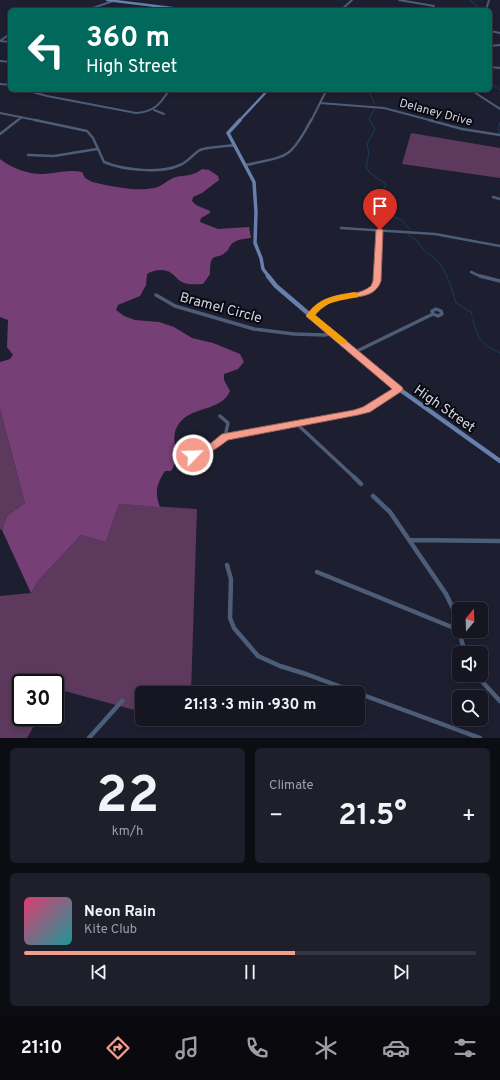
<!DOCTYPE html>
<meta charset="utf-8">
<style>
:root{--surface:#161623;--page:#1f1f2b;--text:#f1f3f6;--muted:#9e9fa6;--line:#353541;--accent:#f49d8c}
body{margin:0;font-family:Overpass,sans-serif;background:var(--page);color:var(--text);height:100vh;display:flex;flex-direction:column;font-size:15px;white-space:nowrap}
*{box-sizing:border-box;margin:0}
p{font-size:13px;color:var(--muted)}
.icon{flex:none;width:22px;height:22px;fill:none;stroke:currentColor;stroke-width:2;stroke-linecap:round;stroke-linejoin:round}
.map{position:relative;height:738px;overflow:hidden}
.sheet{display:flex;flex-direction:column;gap:10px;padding:10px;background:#0c0c13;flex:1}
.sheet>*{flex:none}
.banner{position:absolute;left:8px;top:8px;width:484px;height:84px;border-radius:6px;box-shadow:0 2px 6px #0003,0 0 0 1px var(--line);background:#00695c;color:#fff;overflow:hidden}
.needle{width:26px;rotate:19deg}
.fabs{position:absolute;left:452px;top:602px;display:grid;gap:8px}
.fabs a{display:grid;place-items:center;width:36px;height:36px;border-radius:6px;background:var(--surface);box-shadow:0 2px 6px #0003,0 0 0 1px var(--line);font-size:20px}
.speed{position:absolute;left:12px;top:674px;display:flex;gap:8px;font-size:20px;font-weight:700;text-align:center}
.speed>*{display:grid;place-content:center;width:52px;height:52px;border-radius:50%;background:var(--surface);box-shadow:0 2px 6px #0003,0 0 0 1px var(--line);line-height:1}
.speed .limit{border:2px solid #111;border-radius:6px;background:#fff;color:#111}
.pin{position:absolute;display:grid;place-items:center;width:34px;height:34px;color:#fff;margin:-41px -17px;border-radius:50% 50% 50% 0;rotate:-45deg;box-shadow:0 0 4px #0007}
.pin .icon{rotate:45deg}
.me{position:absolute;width:44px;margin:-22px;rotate:66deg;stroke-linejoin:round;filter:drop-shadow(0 0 3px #0008)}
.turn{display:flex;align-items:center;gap:14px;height:84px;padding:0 12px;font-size:18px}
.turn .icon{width:52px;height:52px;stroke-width:2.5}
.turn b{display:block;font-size:28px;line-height:34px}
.big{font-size:30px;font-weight:700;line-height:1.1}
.sheet .card{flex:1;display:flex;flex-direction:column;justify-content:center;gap:6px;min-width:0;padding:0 14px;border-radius:6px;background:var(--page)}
.sheet .dial{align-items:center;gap:0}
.dial b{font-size:52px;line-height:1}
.song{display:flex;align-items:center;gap:12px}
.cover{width:48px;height:48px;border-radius:6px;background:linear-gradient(135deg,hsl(340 70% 55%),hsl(180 70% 35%))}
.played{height:4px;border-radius:2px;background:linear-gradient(90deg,var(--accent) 60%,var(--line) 60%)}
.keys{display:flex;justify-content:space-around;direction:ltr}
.heat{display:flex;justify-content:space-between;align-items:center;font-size:22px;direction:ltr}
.sheet .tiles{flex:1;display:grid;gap:10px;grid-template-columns:1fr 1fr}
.card:last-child{grid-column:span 2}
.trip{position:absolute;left:135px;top:686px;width:230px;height:40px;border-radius:6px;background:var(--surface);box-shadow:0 2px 6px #0003,0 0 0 1px var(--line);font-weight:700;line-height:40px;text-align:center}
.dock{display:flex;height:64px;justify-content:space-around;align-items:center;background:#09090e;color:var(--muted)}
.dock .icon{width:28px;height:28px}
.dock .on{color:var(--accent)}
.dock b{font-size:18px;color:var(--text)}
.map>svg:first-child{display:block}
.green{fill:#5d395d}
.forest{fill:#764077}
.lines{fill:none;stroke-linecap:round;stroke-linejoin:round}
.stream{stroke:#17405a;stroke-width:1}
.street-far3{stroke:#4d5d78;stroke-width:2}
.street-far2{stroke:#4d5d78;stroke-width:2.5}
.street-far1{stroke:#4d5d78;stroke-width:3.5}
.street{stroke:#4d5d78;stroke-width:4.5}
.secondary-far2{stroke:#667fab;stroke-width:2.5}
.secondary-far1{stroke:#667fab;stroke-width:3.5}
.secondary{stroke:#667fab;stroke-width:4.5}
.route{fill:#f49d8c;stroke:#9f665b}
.slow{fill:#f59e0b}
.labels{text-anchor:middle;stroke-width:4;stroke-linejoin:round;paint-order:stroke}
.far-street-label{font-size:12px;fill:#d2d3df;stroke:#080910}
.street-label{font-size:14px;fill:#d2d3df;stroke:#080910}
</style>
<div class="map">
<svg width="500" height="738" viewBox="0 0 500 738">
<rect width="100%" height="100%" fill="#1d1e2f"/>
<path class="green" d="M411 133 500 148V178L402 164Z
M0 409 25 503 7 516 2 530 0 529Z
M119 504 197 509 191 693H142V712L57 689 55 691V683H21V717H39L27 738H0V596L31 593 38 581 81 535 106 542Z"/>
<path class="forest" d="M0 159C11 168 30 175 44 174 57 173 69 169 82 172L85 178 92 182C111 186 134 192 154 188 162 187 168 179 176 177 186 175 194 176 202 169L209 170 218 176 219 180 202 193 193 197 192 201 196 205 210 211V213L201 218 200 222 218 229 249 227 251 238C243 239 235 239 230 246 229 247 229 250 227 251 216 262 210 249 210 274L203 284C196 284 190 285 184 283 178 281 176 276 171 273 164 268 154 270 147 274L146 285 140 296 118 305 116 310 124 316 135 320 159 322 174 327 192 338 213 343 240 354 244 362 238 369 224 374V380L230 391C221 411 195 406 181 421 166 438 183 453 171 471H165C157 484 154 491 160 507L119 504 106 542 81 535 38 581 31 593 2 530 7 516 25 503 0 409V362L10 359 13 355 7 347 8 320 0 317Z"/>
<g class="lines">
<path class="stream" d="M470 0 481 10
M490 83 500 90
M368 90 375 104
M375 108 369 119 375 129 367 144 369 154 366 166 370 173 386 184 380 197 386 213 403 221 409 229
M500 122 498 130 500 133
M408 235 418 241C422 252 433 255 440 264 448 276 452 289 456 303L471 312 472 315
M473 319C477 339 481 344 500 353"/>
<path class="street-far3" d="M399 0 434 6
M343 8 354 10
M87 10 113 1
M341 10 352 0
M486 10 489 0
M490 31 500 33
M0 41 10 34
M0 41 10 42
M490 46 500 45
M0 61 10 62
M490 67 500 68
M0 84 10 85
M25 90 47 96 136 113C153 112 160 105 169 90
M474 92 500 109
M320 103 384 108 433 121
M154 110 164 114
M0 113 40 121
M17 121 22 117
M311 121 325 93"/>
<path class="street-far2" d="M35 120 87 131 93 138 104 162C123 170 161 174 180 165 188 162 193 154 200 150 210 146 224 147 234 145
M429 120 462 129 500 135
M0 134 18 120
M28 155 54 156 97 149
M246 165C287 156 290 160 311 120
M493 197 500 199
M341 228 435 234 500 246
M471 272 482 277
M377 277 380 230"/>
<path class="street-far1" d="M480 276 500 281
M156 295 175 306 254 329 294 334 325 335 331 333
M436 309 441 311 442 314 438 316 433 314 432 311Z
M310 315C316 308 324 301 333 298 348 292 376 299 377 276
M355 352 433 314
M220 416 228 423 225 437
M297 424 355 478
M185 459 214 446 225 437 355 413 366 409 399 389"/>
<path class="street" d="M354 477 361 484
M373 496 390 512 446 594 458 619 459 626
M409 540 500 541
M227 565 231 579 230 618 234 628 258 656 280 666 306 674 480 738
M317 572 459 630
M459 631 465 653
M476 675 500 701
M89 738 122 701"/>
<path class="secondary-far2" d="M107 0 188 10
M239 121 268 90"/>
<path class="secondary-far1" d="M240 120 228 133 254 182 256 212 255 243 261 258 263 269 269 277"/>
<path class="secondary" d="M268 276 276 286 385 379 500 461"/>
</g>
<path class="route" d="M380 228 383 230 381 281C374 301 352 295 335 300 328 303 320 309 315 315L402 387 403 389 402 391 370 412 358 415 228 440C220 446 200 461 190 458L188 455 190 453 211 443 222 434 354 410 363 407 392 389 306 316C327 286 350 302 371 286L373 281 376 230Z"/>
<path class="slow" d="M355 292 359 295 358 297C341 301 327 300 315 315L346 340 347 342 346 344H340L306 316C318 298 335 295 355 292Z"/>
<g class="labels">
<g class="far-street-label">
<text transform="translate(436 112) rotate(15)" y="4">Delaney Drive</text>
</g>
<g class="street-label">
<text transform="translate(221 307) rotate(15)" y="5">Bramel Circle</text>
<text transform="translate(445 408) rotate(35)" y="5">High Street</text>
</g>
</g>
</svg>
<div class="fabs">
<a><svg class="needle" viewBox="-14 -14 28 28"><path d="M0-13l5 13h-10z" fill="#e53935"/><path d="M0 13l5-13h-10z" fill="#9e9fa6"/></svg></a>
<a><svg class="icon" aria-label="sound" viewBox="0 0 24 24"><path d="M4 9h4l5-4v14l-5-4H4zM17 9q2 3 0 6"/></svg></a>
<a><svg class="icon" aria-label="search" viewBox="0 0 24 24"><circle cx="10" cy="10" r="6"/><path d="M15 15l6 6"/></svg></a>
</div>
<div class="speed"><div class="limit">30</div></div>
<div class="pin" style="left:380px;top:230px;background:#d93025"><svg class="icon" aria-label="arrive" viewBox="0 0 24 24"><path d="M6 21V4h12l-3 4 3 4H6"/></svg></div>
<svg class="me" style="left:193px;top:455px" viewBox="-20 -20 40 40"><circle r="17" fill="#f49d8c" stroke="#fff" stroke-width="3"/><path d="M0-11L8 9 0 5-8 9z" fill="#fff"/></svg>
<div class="trip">21:13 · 3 min · 930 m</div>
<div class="banner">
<div class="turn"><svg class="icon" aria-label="left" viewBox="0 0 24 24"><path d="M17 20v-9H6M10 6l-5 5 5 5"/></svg><div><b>360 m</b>High Street</div></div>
</div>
</div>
<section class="sheet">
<div class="tiles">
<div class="card dial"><b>22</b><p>km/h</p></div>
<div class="card"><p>Climate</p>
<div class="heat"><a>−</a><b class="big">21.5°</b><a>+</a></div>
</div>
<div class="card">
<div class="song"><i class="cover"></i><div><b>Neon Rain</b><p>Kite Club</p></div></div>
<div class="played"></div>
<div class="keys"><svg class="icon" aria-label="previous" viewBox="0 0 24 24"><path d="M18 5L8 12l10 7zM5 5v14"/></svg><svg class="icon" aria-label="pause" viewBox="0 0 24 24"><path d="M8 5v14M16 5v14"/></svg><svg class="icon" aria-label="next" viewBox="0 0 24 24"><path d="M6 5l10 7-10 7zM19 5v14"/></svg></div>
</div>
</div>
</section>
<nav class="dock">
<b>21:10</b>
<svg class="icon on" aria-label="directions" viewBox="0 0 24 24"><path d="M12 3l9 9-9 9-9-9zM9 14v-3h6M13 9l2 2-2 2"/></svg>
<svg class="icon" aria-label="music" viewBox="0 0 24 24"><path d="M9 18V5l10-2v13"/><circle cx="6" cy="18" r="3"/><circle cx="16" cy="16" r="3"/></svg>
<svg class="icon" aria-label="phone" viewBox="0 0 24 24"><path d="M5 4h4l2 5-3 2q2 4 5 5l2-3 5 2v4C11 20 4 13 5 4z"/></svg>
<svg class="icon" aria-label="climate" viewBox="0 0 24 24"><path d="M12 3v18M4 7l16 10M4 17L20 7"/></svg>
<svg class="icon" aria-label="car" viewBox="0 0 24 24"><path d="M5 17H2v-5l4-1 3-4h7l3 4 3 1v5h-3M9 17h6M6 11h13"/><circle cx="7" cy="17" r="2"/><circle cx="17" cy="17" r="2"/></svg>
<svg class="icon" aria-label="filters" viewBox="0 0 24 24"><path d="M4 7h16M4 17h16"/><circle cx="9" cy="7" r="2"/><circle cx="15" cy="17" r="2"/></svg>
</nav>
